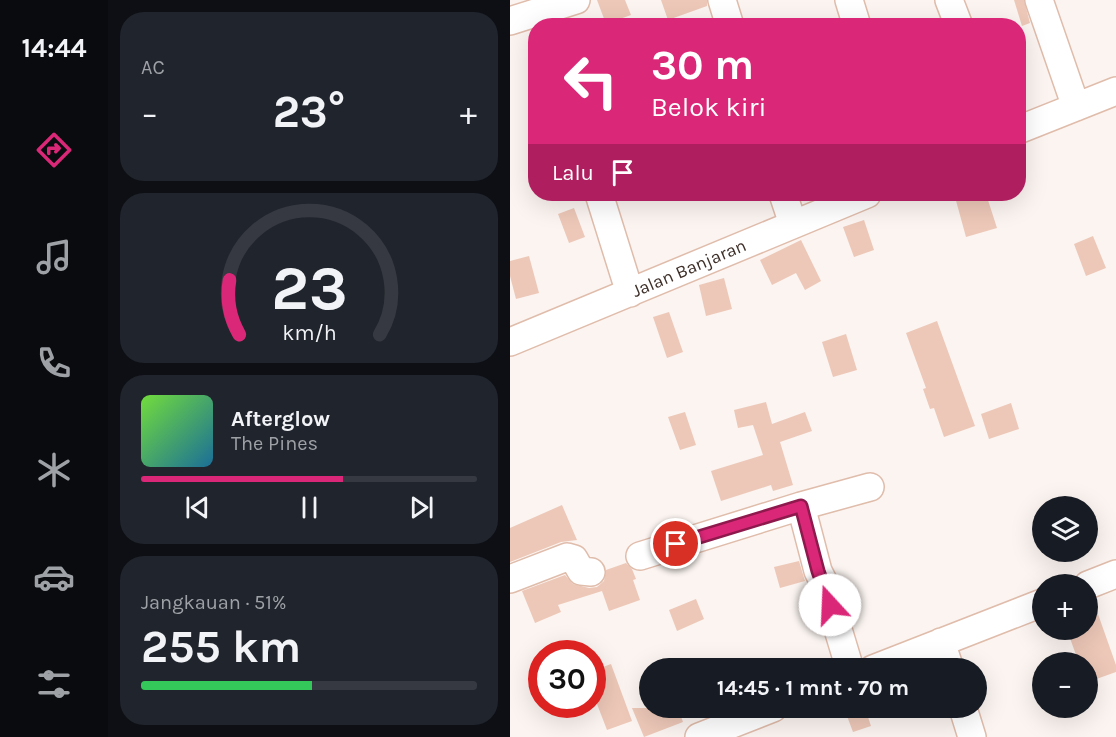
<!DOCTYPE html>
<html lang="id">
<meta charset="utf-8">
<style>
:root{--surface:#171b24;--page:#20242c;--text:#f1f3f6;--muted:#9ea1a6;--line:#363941;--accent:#db2777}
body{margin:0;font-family:Karla,sans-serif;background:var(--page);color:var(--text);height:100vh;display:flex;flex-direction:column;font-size:22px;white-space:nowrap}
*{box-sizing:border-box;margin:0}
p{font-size:20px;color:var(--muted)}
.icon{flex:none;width:33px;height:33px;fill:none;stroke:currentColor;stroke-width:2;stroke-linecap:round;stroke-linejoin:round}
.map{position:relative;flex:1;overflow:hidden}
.drawer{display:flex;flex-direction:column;gap:12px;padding:12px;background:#0d0f14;width:402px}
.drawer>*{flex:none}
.hud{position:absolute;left:18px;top:18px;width:498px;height:183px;border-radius:24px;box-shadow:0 6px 24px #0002;background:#db2777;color:#fff;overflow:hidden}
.buttons{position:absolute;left:522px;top:496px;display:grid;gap:12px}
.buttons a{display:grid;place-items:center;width:66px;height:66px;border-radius:50%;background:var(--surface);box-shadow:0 6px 24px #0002;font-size:30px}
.speed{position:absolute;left:18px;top:640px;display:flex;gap:12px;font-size:30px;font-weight:700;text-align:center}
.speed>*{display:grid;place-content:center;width:78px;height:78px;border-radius:50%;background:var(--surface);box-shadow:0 6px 24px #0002;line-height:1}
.speed .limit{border:9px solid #d22;background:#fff;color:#111}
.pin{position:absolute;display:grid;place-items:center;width:51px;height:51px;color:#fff;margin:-26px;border:3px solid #fff;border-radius:50%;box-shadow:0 2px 6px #0007}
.me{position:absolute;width:66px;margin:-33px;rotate:340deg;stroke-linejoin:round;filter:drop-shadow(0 0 4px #0008)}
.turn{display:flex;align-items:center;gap:21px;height:126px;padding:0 24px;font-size:27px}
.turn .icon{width:78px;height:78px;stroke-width:2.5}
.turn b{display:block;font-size:42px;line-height:51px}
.then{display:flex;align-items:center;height:57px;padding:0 24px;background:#0003;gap:12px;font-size:22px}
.big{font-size:45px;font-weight:700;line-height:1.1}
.drawer .tile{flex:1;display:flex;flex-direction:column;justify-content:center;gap:9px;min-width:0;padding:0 21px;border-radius:24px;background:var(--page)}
.drawer .dial{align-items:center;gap:0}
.dial svg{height:156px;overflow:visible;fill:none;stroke:var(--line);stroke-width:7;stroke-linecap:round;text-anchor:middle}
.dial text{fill:var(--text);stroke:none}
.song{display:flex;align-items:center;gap:18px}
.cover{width:72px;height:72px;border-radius:9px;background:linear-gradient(135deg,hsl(100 70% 55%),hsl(200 70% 35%))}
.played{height:6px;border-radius:3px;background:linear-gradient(90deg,var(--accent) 60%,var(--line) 60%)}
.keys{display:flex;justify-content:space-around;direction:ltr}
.heat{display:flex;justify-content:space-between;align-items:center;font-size:33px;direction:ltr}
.charge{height:9px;border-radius:4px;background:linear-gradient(90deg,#34c759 51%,var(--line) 0)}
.trip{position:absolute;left:129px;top:658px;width:348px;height:60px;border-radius:30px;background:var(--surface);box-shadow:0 6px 24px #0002;font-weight:700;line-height:60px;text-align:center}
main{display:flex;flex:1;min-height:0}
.tab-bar{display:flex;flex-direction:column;width:108px;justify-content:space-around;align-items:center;background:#090b0e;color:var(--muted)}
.tab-bar .icon{width:42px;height:42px}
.tab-bar .on{color:var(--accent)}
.tab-bar b{font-size:27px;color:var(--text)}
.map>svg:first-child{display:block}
.building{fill:#edc8b8}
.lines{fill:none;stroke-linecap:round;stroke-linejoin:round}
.minor-casing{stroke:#e0bcab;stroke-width:30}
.minor{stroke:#fff;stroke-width:27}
.route-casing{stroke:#8e194d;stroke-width:15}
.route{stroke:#db2777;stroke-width:10}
.labels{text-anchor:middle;stroke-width:4.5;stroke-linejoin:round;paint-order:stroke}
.street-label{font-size:18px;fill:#3e3029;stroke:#fff}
</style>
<main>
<nav class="tab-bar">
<b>14:44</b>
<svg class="icon on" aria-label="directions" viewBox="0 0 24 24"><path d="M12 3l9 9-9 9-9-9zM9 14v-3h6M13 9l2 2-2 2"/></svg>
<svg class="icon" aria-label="music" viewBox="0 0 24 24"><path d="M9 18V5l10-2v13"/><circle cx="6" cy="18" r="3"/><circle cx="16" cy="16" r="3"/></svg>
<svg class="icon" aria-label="phone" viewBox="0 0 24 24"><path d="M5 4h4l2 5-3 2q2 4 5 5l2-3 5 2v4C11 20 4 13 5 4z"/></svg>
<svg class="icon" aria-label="climate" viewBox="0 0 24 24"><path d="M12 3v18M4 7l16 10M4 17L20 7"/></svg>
<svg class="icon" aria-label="car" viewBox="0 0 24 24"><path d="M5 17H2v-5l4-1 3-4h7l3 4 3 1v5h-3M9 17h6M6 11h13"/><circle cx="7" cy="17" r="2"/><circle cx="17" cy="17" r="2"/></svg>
<svg class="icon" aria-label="filters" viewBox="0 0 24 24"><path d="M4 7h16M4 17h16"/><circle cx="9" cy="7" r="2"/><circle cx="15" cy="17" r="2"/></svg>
</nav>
<section class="drawer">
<div class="tile"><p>AC</p>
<div class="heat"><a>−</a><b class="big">23°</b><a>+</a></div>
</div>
<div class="tile dial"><svg viewBox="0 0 100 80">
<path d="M14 69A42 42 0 1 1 86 69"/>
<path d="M14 69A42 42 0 0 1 9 41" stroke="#db2777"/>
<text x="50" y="56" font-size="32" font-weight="700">23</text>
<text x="50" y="72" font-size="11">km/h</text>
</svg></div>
<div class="tile">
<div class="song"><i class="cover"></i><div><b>Afterglow</b><p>The Pines</p></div></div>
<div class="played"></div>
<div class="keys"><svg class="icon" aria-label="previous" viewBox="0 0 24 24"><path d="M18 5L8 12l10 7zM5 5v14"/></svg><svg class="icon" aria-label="pause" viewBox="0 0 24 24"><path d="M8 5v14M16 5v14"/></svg><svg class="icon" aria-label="next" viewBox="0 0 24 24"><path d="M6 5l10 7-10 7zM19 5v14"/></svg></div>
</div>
<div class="tile"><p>Jangkauan · 51%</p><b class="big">255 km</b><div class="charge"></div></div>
</section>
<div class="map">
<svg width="606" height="737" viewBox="0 0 606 737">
<rect width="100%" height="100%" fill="#fbf4f0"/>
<path class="building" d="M87 0H115L121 15 96 24Z
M151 0H197V6L158 20Z
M504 0H514L520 23 512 26Z
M456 194H476L487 228 456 237 445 197Z
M64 208 75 237 59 243 48 214Z
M354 220 364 250 344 257 333 227Z
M583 236 596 268 576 276 564 244Z
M291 240 311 281 295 290 286 273 262 285 250 260Z
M19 256 29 293 6 299 0 276V261Z
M214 278 222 309 196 316 189 285Z
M159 312 173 352 157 358 143 317Z
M427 321 465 426 434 437 424 408 420 409 413 389 416 388 396 333Z
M336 334 347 370 323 377 312 342Z
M256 402 262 424 295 412 302 431 270 442 283 485 263 491 261 485 211 501 201 471 253 455 243 425 228 428 224 410Z
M501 403 509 429 479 439 471 414Z
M175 412 186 445 170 450 158 417Z
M52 505 67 540 51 542 0 562V528Z
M289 561 295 581 270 588 264 567Z
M116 563 122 569 126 579 123 580 130 600 99 611 92 591 48 605 51 612 25 623 12 591 55 575 63 584 79 588 87 587 94 581 96 570Z
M186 599 194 619 167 631 159 610Z
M578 600H583L606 665V672L578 682V663H569L557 630H578Z
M101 664 122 721 97 730 82 691V671Z
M122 708H168L173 722 134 737Z
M334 708H355L361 726 343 732Z"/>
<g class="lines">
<g class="minor-casing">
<path id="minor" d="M212 0 220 26
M339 0 347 26
M439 0 449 26
M529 0 566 107
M0 21 66 0
M508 130 606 91
M89 194 120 293
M273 194 283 224
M0 342 357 194
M130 556 291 506
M0 579 57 557 64 559 71 571 81 572
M578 585 606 574
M431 642 440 669
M340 669 314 583 308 571 291 506 360 487
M363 669 532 603
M453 708 462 737
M189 737 263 708"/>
</g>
<use href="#minor" class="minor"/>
</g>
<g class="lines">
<g class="route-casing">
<path id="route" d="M166 544 291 506 308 571 320 605"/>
</g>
<use href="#route" class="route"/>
</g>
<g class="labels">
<g class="street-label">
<text transform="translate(179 268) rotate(-23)" y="6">Jalan Banjaran</text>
</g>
</g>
</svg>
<div class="buttons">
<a><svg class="icon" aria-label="layers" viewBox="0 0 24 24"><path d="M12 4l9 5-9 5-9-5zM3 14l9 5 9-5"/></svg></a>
<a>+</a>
<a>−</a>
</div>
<div class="speed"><div class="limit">30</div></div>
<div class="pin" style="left:166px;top:544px;background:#d93025"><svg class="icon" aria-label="arrive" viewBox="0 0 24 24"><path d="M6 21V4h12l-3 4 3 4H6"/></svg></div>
<svg class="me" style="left:320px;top:605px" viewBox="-20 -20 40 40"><circle r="19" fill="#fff"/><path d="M0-13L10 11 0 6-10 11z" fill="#db2777"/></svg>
<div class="trip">14:45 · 1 mnt · 70 m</div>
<div class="hud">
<div class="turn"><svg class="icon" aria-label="left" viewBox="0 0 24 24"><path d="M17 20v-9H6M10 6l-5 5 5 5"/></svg><div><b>30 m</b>Belok kiri</div></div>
<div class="then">Lalu<svg class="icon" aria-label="arrive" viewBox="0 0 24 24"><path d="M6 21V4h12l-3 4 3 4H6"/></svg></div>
</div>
</div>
</main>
